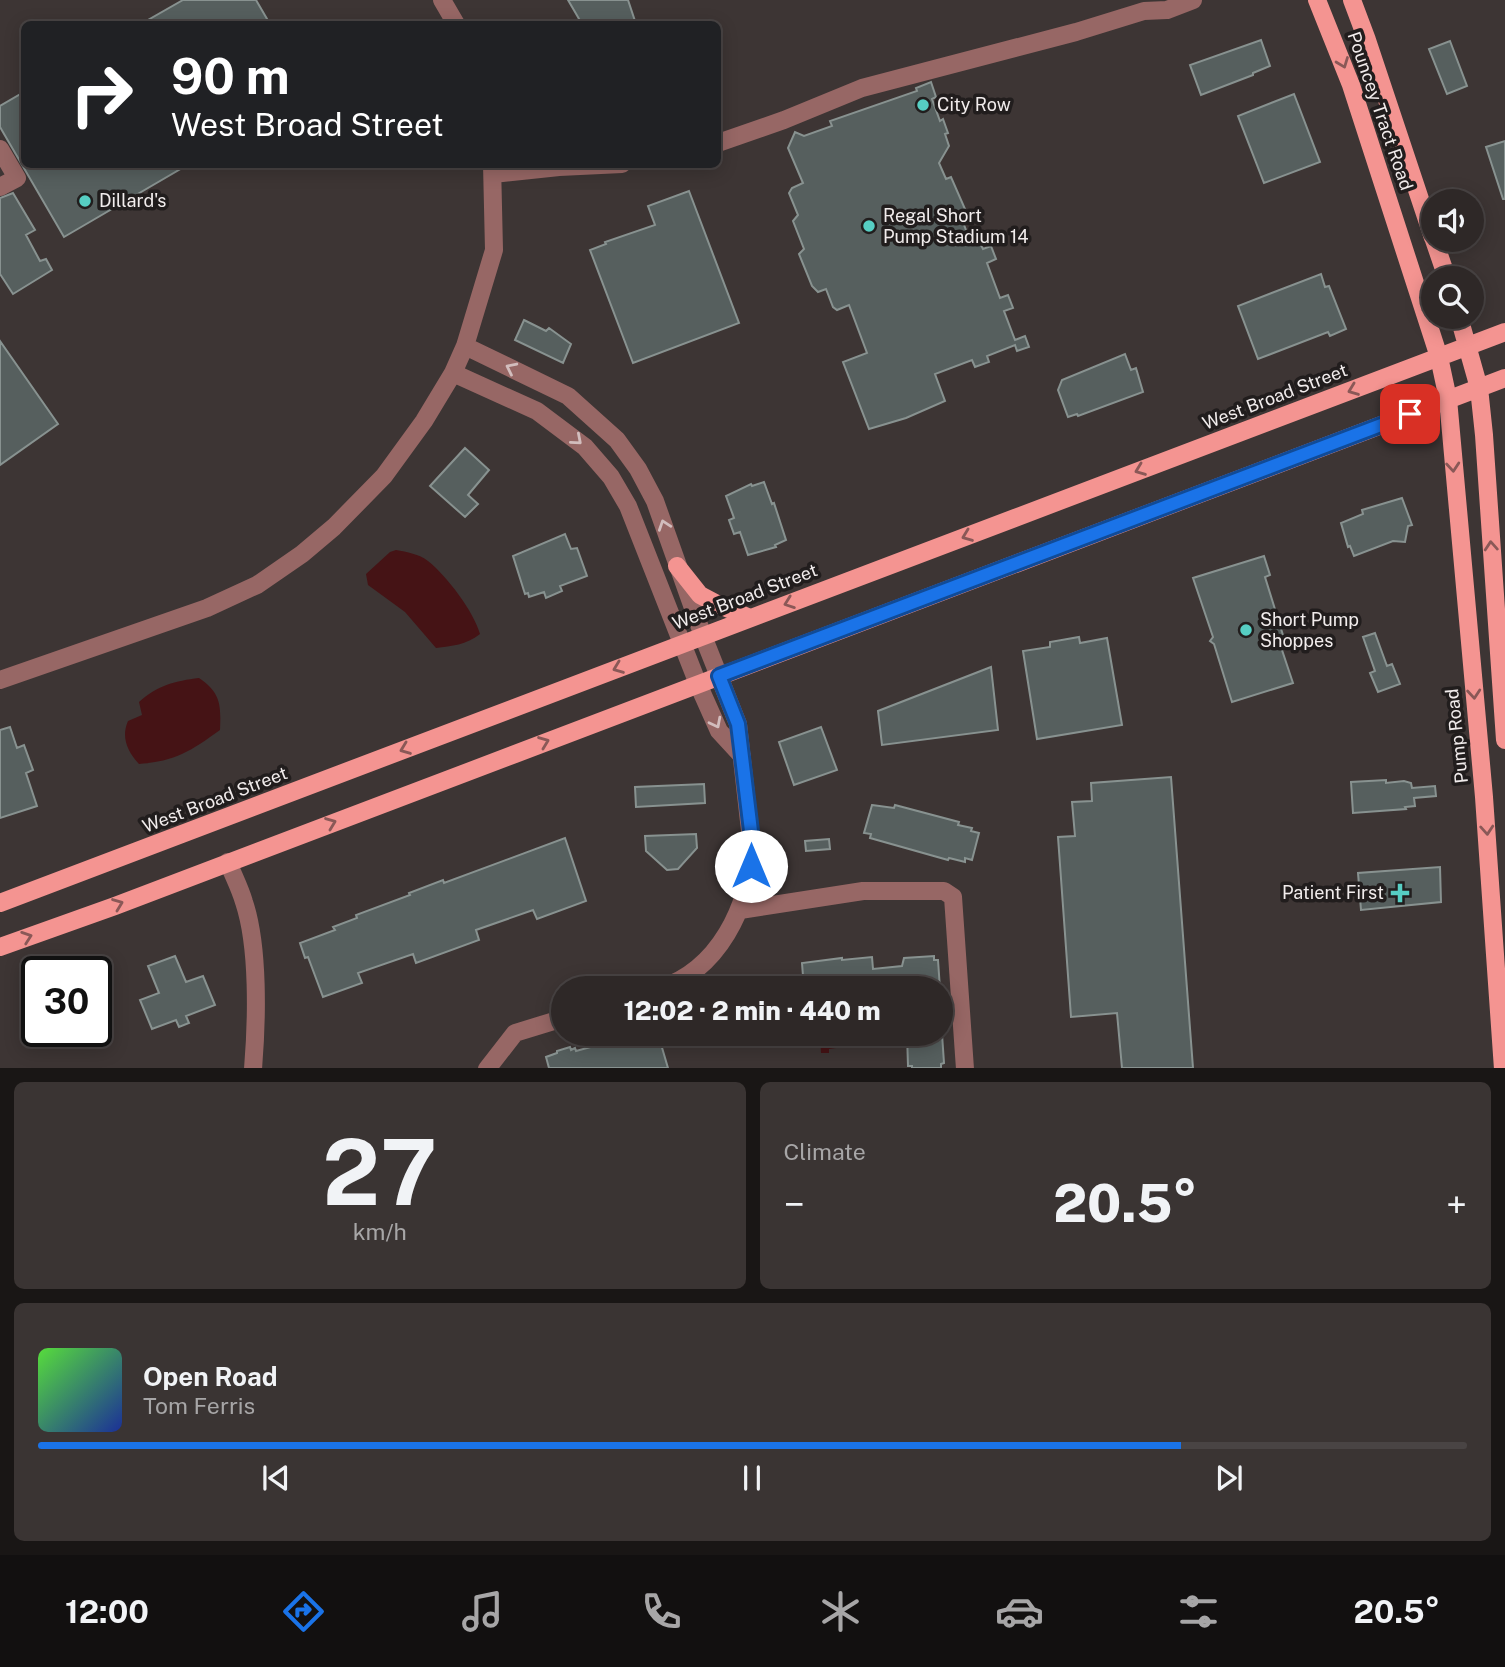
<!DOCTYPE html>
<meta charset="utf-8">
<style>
:root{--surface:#2e2827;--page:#3a3433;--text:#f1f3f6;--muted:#a7a6a7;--line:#494444;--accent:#1a73e8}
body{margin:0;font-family:"Public Sans",sans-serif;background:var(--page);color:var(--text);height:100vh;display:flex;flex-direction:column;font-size:26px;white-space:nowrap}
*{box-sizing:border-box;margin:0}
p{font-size:23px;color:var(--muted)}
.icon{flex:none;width:38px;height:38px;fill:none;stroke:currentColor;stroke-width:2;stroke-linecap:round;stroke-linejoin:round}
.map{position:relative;height:1068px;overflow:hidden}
.panel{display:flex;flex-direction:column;gap:14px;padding:14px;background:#191615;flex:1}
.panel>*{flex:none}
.top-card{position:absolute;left:21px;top:21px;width:700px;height:147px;border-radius:10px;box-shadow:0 4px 18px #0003,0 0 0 2px var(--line);background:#202124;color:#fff;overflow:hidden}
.fabs{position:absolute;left:1421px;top:189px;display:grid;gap:14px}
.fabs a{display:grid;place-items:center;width:63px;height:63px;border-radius:50%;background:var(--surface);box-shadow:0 4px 18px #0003,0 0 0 2px var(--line);font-size:35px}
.speed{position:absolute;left:21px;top:956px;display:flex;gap:14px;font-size:35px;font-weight:700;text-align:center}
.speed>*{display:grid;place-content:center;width:91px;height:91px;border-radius:50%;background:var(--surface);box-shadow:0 4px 18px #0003,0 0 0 2px var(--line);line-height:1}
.speed .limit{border:4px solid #111;border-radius:10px;background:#fff;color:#111}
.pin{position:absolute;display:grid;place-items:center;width:60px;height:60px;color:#fff;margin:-30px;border-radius:14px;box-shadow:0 4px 10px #0006}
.me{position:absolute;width:77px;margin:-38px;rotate:0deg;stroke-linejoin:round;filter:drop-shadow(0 0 5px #0008)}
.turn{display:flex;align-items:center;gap:24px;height:147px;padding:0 35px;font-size:32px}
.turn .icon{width:91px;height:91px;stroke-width:2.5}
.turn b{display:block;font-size:49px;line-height:60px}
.big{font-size:52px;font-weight:800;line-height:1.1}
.panel .card{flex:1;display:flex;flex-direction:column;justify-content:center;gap:10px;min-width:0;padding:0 24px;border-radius:10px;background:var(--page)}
.panel .dial{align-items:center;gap:0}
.dial b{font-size:91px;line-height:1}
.song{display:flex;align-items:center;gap:21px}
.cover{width:84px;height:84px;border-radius:10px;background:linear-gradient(135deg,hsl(110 70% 55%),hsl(230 70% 35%))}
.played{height:7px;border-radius:4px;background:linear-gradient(90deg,var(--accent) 80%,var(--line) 80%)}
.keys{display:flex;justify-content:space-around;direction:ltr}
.heat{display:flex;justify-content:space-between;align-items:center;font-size:38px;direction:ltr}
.panel .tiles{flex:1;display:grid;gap:14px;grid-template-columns:1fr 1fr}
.card:last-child{grid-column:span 2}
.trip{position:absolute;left:551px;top:976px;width:402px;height:70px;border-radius:35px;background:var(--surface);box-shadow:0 4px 18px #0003,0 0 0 2px var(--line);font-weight:800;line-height:70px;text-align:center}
.tab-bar{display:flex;height:112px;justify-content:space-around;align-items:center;background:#121010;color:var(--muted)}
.tab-bar .icon{width:49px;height:49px}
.tab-bar .on{color:var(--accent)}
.tab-bar b{font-size:32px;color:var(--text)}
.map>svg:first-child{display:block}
.water{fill:#451315}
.building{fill:#565f5e;stroke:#889290;stroke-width:2}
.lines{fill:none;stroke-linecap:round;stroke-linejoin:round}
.minor{stroke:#976765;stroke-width:18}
.major{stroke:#f49491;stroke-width:18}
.oneway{stroke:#8a5857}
.oneway2{stroke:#d2bdbd}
.route-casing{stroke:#114b97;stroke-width:18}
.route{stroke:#1a73e8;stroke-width:12}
.poi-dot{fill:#56cec3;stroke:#211d1d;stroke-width:2.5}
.labels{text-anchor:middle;stroke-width:7;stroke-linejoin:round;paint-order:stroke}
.poi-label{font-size:18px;fill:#f1ecec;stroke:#211d1d;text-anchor:start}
.street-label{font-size:18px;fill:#f1ecec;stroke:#211d1d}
</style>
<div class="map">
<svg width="1505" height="1069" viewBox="0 0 1505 1069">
<rect width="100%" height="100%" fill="#3d3534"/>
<path class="water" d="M396 550C407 552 419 554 428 561 447 576 474 612 480 634 466 645 452 646 436 648L405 612 368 585 366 574 390 552Z
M199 678C221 693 221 705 220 730 191 751 176 761 139 764 127 751 121 737 128 721L142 715 139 702C158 685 175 681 199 678Z
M820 1034H857V1046H849V1043H836V1048L829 1049V1053H821Z"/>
<path class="building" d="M183 0H256L270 24H141Z
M568 0H628L636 24H582Z
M1261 40 1270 66 1253 73V75L1201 95 1190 65Z
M1450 41 1467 86 1447 94 1429 49Z
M931 82 936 97 932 99 940 121 943 119 948 133 945 134 949 146 939 163 946 179 951 177 965 209 959 212 968 235 979 241 983 249 991 246 996 259 987 263 1000 298 1008 295 1013 308 1004 311 1015 340 1025 336 1029 347 1017 351 1015 345 987 356 989 362 975 367 972 360 935 374 945 401 906 418 869 429 843 362 867 353 849 305 837 310 833 307 826 289 818 292 812 286 799 254 804 249 793 221 798 215 789 193 792 188 803 183 788 148 795 132 804 136 832 126 830 121 917 91 916 88Z
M24 92V164H189L64 237 0 127V106Z
M1294 94 1320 162 1264 183 1238 116Z
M1505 141V199H1503L1486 147Z
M689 191 739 323 633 363 590 250 606 244 605 242 655 225 648 206Z
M13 193 35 230 26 235 40 261 46 259 52 270 13 294 0 274V198Z
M1321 274 1325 287 1329 286 1346 329 1330 336 1328 332 1258 359 1238 306Z
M524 320 546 331 549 328 571 344 563 363 515 340Z
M0 341 58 424 0 465Z
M1125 354 1131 370 1136 368 1143 392 1078 416 1077 414 1068 417 1058 390 1062 380Z
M465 448 489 470 468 495 478 504 465 517 430 486Z
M764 482 772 504 774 503 786 540 775 545 776 547 748 555 740 532 734 534 729 520 734 518 726 496 751 484 752 486Z
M1402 498 1412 525 1408 526 1405 542 1393 541 1354 556 1350 546 1348 547 1341 523 1363 514 1362 510Z
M565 534 571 549 577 548 587 576 560 586 562 591 546 598 544 592 529 597 528 593 525 594 513 556Z
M1264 556 1270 575 1265 577 1286 645 1281 647 1293 683 1232 702 1214 644 1210 641 1213 637 1193 578Z
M1375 633 1387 666 1392 664 1400 684 1378 692 1370 673 1375 671 1363 637Z
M1079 637 1080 643 1107 638 1122 725 1037 739 1023 651 1050 647V642Z
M991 667 998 730 882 745 878 711Z
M10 727 17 748 24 745 33 770 26 773 37 806 0 818V730Z
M821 727 837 770 794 785 779 742Z
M1171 777 1193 1068H1122L1117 1013 1071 1017 1058 837 1075 836 1072 802 1092 801 1091 783Z
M1386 780V783L1404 781 1411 783 1412 788 1435 786 1436 796 1414 798 1415 806 1405 807 1406 809 1353 813 1351 782Z
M704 784 705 803 636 807 635 787Z
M872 805 894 808 895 805 959 822 958 825 972 828 971 831 979 833 972 860 965 858V862L949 858 948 860 870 838 871 834 864 833Z
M696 834 697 848 678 869 667 870 646 851 645 836Z
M565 838 586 901 537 919 533 910 476 930 479 940 416 963 413 954 358 973 362 983 323 997 308 957 305 958 300 943 335 930 333 927 357 918 356 915 410 895 409 893 443 880 444 883Z
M829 839 830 849 806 851 805 841Z
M1440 867 1441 902 1361 910 1358 873Z
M175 956 186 982 203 976 215 1005 186 1016 189 1023 179 1027 176 1020 152 1029 140 1000 159 993 148 966Z
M934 956V960H938L940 989H804L802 963 842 958V960L872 957 873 969 902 966 904 958Z
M626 1034H658L668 1068H549L546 1057 557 1053V1051L570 1047 571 1050 575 1048 576 1051 627 1037Z
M907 1034H942L944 1063 941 1064V1068H912V1066H908Z"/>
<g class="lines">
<path class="minor" d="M442 0 456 24
M718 143 784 120 862 88 1076 32 1144 11 1167 10 1193 0
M0 149 17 178 0 187
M493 174 559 167 622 164
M465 346 568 396 617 440 638 469 655 501 703 636 738 724 752 848C749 907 719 970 659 989
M453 373 537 411 585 447 611 477 628 506 698 684 719 731 742 756
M0 680 207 608 257 585 302 554 334 527 384 476 424 421 453 373 465 346 494 250 492 164
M228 862C233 875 240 888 244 902 259 947 257 1021 253 1069
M740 910 863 891H944L953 897 965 1069
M487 1069 515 1033 564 1018"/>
<path class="major" d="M1317 0 1351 85 1439 357 1448 399 1484 797 1503 1069
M1352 0 1367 40 1433 238
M1434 240 1447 278
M1459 317 1479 388 1484 435 1505 740
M677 566 700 595 717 604 750 618
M0 903 1505 332
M0 947 115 906 1505 378"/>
</g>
<defs><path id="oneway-chevron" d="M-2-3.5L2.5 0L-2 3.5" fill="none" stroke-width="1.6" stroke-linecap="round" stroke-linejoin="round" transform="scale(1.75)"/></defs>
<g class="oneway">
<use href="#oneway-chevron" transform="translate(1343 63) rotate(69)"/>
<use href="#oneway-chevron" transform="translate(1353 390) rotate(159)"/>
<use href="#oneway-chevron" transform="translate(1453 467) rotate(85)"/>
<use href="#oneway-chevron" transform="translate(1140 470) rotate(159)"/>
<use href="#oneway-chevron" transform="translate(967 536) rotate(159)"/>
<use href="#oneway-chevron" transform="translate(1491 546) rotate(-94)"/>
<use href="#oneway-chevron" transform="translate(789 603) rotate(160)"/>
<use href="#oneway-chevron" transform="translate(618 668) rotate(159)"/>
<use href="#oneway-chevron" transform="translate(1474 694) rotate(85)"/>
<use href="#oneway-chevron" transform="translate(544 742) rotate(-21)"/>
<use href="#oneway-chevron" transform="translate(405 749) rotate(159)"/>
<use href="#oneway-chevron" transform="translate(331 823) rotate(-21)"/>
<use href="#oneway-chevron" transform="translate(1487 830) rotate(86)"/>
<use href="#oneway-chevron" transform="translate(118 904) rotate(-21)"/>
<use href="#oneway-chevron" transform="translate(27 937) rotate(-19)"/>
</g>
<g class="oneway2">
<use href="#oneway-chevron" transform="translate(511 368) rotate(-154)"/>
<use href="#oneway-chevron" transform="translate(577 440) rotate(41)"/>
<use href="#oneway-chevron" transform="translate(664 525) rotate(-109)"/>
<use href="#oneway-chevron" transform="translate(716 723) rotate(63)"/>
</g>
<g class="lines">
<g class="route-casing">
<path id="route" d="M751 866V831L738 724 719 676 1410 414"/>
</g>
<use href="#route" class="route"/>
</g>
<g class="poi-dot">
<circle cx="923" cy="105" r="7"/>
<circle cx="85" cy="201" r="7"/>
<circle cx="869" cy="226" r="7"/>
<circle cx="1246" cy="630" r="7"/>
<path d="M1396.5 882.5h7v7h7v7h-7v7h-7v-7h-7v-7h7z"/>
</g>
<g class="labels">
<g class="poi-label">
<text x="937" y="111">City Row</text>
<text x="99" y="207">Dillard's</text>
<text x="883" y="222">Regal Short<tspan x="883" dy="21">Pump Stadium 14</tspan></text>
<text x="1260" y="626">Short Pump<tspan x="1260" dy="21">Shoppes</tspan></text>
<text x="1384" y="899" text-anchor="end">Patient First</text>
</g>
<g class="street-label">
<text transform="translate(1380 111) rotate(71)" y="6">Pouncey Tract Road</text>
<text transform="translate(1275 397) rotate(-21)" y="6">West Broad Street</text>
<text transform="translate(745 597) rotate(-21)" y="6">West Broad Street</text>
<text transform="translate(1457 736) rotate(-96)" y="6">Pump Road</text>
<text transform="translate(215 800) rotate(-21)" y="6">West Broad Street</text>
</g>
</g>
</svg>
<div class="fabs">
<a><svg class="icon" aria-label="sound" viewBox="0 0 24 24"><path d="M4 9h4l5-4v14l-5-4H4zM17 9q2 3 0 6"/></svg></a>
<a><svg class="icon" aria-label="search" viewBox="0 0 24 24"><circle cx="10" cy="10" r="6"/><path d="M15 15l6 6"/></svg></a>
</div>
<div class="speed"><div class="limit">30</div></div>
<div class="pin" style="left:1410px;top:414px;background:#d93025"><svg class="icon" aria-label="arrive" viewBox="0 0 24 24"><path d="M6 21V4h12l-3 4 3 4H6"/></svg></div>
<svg class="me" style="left:751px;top:866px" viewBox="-20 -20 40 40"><circle r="19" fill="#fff"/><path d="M0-13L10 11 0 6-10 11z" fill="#1a73e8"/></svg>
<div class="trip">12:02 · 2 min · 440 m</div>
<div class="top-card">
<div class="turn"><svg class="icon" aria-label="right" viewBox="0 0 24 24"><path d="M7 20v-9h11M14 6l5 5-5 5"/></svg><div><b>90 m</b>West Broad Street</div></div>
</div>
</div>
<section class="panel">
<div class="tiles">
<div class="card dial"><b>27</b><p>km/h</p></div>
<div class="card"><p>Climate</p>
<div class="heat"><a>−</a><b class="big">20.5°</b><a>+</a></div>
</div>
<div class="card">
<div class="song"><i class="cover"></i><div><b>Open Road</b><p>Tom Ferris</p></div></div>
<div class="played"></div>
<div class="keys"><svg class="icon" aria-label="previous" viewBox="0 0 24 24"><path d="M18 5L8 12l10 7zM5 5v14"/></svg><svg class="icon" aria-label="pause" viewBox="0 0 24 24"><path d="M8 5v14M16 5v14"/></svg><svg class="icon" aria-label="next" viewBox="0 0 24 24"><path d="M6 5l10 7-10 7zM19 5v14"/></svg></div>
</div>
</div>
</section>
<nav class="tab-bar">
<b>12:00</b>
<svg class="icon on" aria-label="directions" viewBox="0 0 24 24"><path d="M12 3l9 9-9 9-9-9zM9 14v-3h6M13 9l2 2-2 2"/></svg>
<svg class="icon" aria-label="music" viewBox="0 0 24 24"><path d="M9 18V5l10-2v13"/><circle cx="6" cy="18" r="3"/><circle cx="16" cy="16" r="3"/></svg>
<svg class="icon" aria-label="phone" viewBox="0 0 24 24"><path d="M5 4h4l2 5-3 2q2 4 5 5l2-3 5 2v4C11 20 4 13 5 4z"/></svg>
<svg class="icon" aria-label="climate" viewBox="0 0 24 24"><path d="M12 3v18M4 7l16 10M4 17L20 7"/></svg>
<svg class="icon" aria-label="car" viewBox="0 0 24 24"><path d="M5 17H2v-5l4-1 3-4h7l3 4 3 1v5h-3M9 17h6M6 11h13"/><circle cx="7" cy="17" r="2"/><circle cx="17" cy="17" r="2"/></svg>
<svg class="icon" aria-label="filters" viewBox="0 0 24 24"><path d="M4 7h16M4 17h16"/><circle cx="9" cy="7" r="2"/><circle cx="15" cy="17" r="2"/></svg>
<b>20.5°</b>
</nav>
